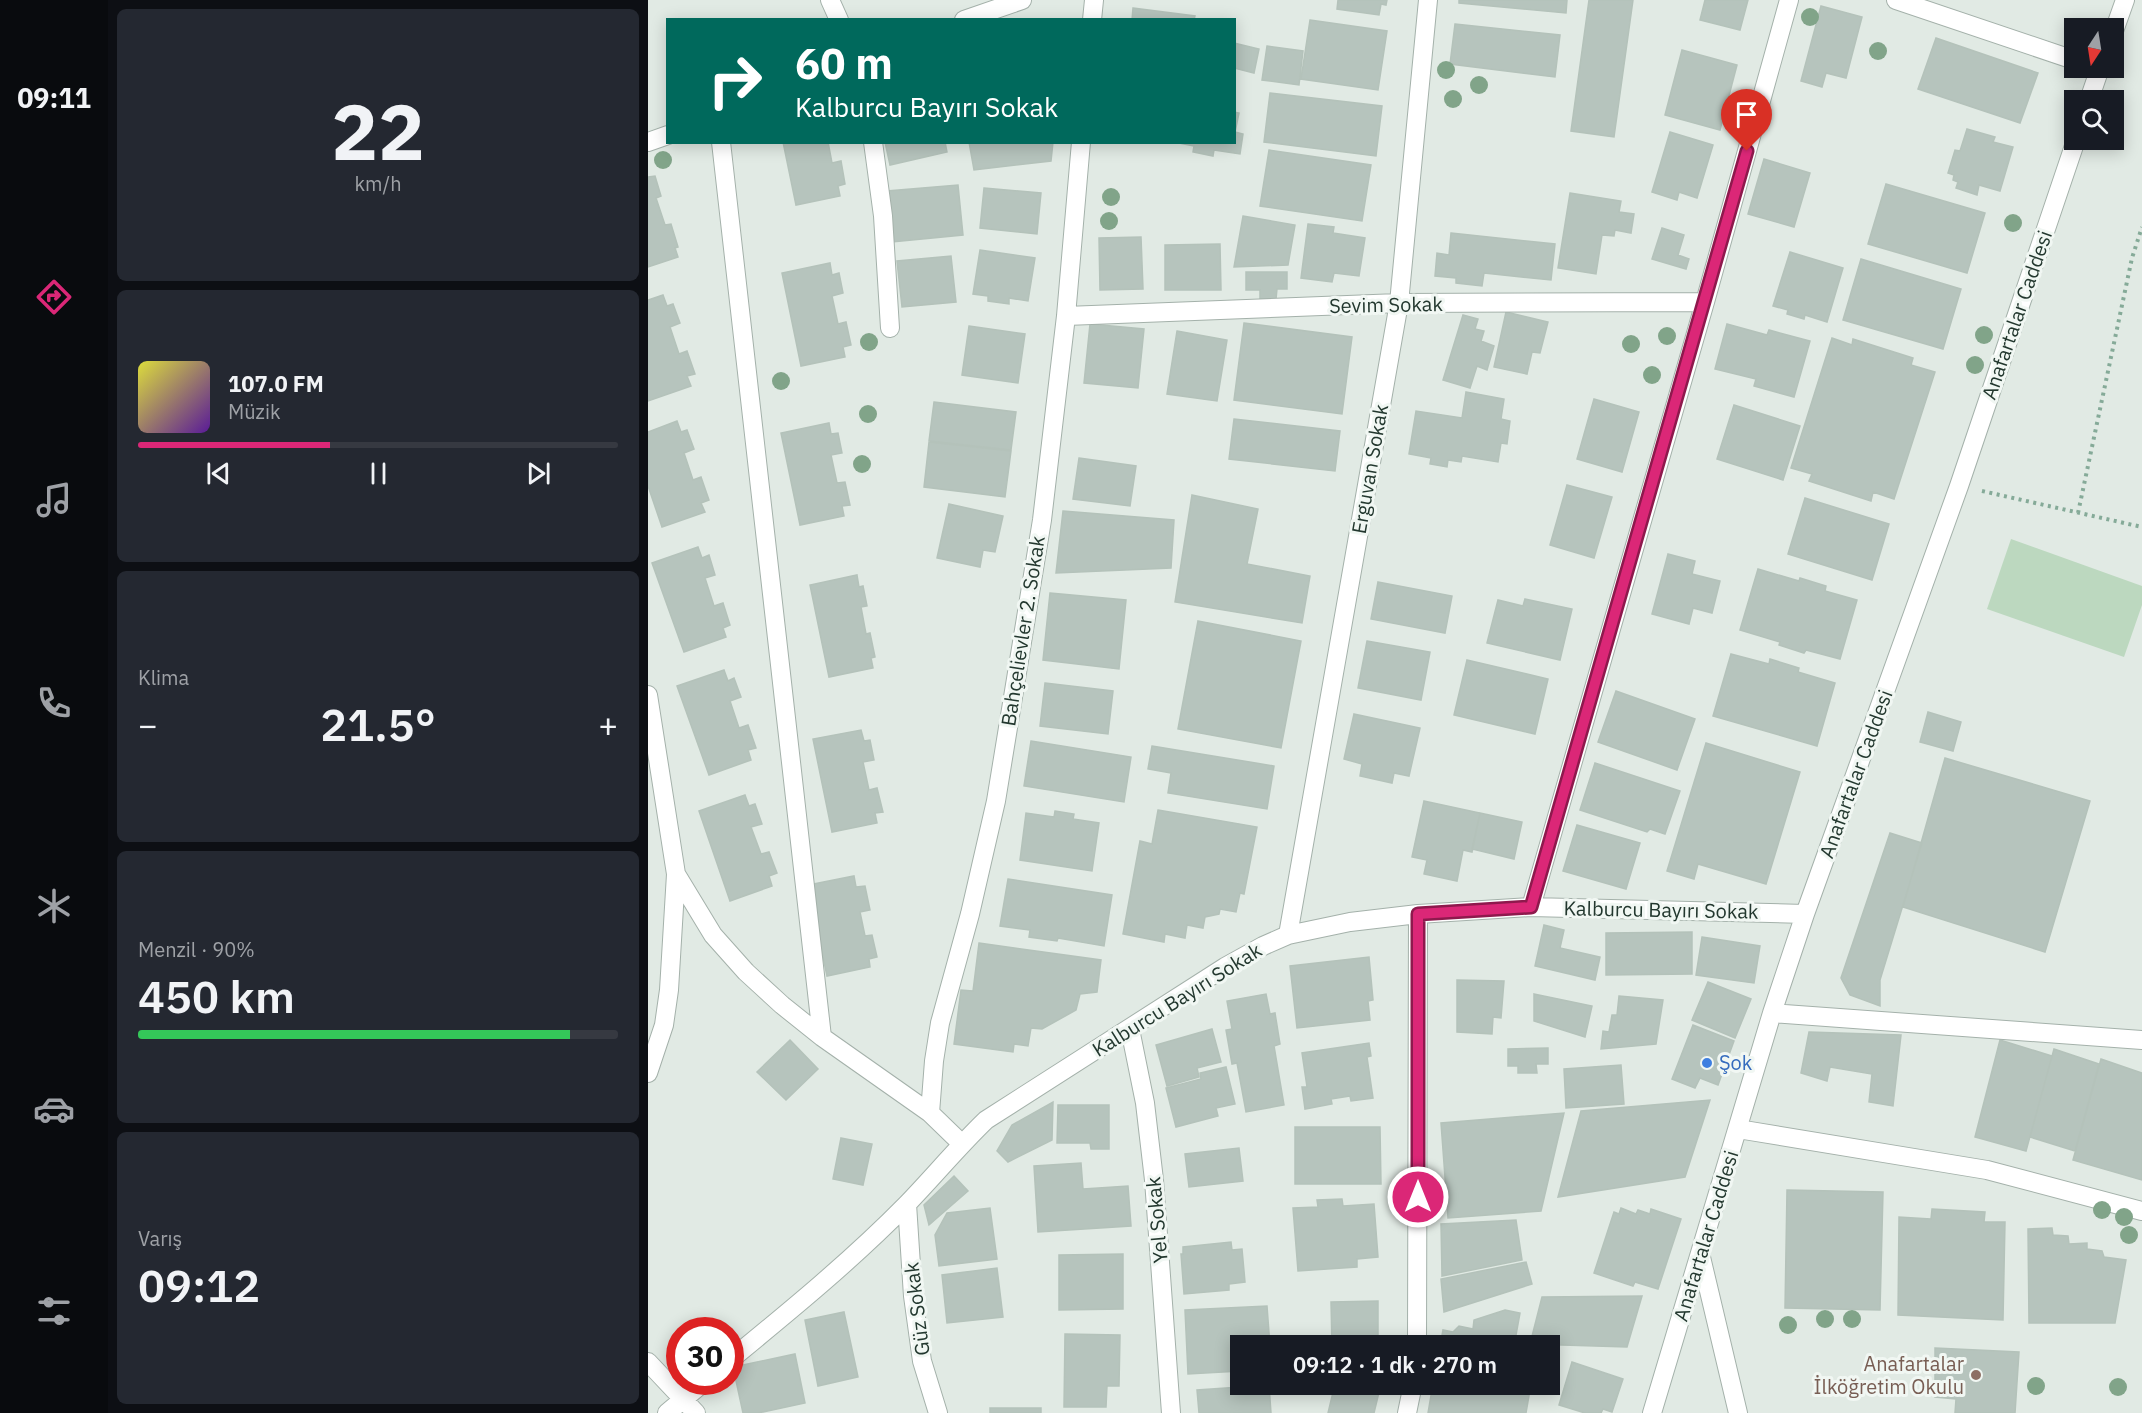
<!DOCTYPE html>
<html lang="tr">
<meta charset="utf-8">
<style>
:root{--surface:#171b24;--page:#242831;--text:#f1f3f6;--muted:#9ea1a6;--line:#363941;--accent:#db2777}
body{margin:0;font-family:"IBM Plex Sans",sans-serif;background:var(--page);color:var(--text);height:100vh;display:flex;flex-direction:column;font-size:22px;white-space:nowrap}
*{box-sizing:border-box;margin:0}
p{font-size:20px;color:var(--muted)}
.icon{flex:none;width:33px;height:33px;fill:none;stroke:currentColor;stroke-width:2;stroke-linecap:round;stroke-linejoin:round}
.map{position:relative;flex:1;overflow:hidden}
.sheet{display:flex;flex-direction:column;gap:9px;padding:9px;background:#0d0f14;width:540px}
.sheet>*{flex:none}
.banner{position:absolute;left:18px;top:18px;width:570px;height:126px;border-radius:0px;box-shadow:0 3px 15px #0003;background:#00695c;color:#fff;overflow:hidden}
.needle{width:39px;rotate:192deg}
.controls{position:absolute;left:1416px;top:18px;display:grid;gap:12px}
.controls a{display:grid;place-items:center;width:60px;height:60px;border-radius:0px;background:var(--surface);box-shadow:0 3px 15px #0003;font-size:30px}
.speed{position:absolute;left:18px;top:1317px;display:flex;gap:12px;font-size:30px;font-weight:700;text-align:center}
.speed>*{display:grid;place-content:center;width:78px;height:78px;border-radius:50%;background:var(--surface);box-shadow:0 3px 15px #0003;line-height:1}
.speed .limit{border:9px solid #d22;background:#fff;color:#111}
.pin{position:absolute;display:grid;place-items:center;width:51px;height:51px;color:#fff;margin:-62px -26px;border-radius:50% 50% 50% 0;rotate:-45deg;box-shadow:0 0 6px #0007}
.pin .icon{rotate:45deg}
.me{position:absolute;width:66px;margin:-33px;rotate:0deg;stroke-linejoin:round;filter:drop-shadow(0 0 4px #0008)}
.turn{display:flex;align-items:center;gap:21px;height:126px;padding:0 30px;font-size:27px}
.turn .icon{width:78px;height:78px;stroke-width:2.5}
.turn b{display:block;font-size:42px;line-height:51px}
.big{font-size:45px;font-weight:600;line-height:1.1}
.sheet .card{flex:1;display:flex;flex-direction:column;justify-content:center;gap:9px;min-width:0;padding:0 21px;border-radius:9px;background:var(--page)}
.sheet .dial{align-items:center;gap:0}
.dial b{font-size:78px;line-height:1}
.song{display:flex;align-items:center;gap:18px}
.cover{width:72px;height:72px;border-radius:9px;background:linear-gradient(135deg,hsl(60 70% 55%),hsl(270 70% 35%))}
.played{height:6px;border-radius:3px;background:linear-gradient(90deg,var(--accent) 40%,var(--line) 40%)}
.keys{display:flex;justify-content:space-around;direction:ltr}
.heat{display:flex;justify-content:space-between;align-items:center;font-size:33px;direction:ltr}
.charge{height:9px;border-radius:4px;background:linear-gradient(90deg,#34c759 90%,var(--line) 0)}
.trip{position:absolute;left:582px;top:1335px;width:330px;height:60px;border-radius:0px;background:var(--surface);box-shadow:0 3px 15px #0003;font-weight:600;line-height:60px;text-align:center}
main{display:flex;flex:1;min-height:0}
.menu{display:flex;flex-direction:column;width:108px;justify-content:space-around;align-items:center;background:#090b0e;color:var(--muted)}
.menu .icon{width:42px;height:42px}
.menu .selected{color:var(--accent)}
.menu b{font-size:27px;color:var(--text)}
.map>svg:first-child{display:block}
.green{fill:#bcd8bf}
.building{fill:#b6c4bd;stroke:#b4c2ba;stroke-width:1.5}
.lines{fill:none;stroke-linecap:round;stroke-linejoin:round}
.minor-casing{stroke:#a4b1aa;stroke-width:20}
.path{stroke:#85aa98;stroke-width:4;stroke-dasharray:3 4.5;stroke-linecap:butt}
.minor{stroke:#fff;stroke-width:18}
.tree{fill:#81a489}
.route-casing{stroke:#8e194d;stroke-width:15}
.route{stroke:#db2777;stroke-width:10}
.shop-dot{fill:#3f7fe0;stroke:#f1f7f3;stroke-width:2}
.education-dot{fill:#8d6e63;stroke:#f1f7f3;stroke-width:2}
.labels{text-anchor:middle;stroke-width:6;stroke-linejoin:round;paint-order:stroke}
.street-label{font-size:20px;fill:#23382f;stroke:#f1f7f3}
.shop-label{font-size:20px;fill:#366cbe;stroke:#f1f7f3;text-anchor:start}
.education-label{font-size:20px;fill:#785e54;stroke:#f1f7f3;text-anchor:end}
</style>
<main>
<nav class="menu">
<b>09:11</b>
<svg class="icon selected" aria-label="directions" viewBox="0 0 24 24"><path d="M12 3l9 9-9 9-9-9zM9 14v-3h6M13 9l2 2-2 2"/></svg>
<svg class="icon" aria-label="music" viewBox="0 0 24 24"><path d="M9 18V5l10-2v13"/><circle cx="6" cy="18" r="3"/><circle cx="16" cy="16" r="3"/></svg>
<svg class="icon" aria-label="phone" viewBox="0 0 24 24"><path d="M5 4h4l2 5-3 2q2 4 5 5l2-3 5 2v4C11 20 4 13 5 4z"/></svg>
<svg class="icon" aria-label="climate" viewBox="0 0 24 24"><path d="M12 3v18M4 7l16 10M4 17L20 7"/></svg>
<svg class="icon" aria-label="car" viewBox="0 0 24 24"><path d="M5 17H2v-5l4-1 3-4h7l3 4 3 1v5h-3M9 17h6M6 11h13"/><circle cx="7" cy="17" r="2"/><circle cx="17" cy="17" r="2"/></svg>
<svg class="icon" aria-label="filters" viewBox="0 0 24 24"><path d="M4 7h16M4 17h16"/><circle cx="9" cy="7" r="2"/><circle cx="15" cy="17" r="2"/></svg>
</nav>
<section class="sheet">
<div class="card dial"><b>22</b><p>km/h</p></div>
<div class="card">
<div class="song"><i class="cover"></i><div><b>107.0 FM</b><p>Müzik</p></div></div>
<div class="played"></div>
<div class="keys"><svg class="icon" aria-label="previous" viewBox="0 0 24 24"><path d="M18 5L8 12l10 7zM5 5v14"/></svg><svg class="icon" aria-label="pause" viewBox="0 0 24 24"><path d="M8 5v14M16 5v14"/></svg><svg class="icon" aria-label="next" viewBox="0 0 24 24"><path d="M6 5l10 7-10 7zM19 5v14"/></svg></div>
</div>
<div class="card"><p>Klima</p>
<div class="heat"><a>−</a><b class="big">21.5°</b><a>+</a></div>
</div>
<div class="card"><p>Menzil · 90%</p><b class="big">450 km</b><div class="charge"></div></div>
<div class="card"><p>Varış</p><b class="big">09:12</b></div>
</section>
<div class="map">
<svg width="1494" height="1413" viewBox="0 0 1494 1413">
<rect width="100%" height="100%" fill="#e1eae4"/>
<path class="green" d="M1363 539 1494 586V605L1476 657 1339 609Z"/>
<path class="building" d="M690 0H739L738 5 733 4 731 15 689 9Z
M811 0H919L918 13 811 3Z
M941 0H985L966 137 923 131Z
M1057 0H1100L1092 30 1052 20Z
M1173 6 1214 17 1198 78 1178 73 1174 87 1153 81Z
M485 8 547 16 546 20H484Z
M662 20 739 31 730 90 653 79Z
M807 24 912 35 907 77 802 64Z
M1288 38 1390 73 1372 123 1270 89Z
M586 43 611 49 606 73 586 68Z
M619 46 655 51 651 85 614 80Z
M1034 50 1089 65 1072 130 1017 115Z
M622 93 734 106 728 156 616 142Z
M586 112 591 113 587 132 595 134 592 154 566 150 565 156 545 152 546 146 531 143 586 142Z
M1319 129 1347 137 1345 142 1365 147 1352 191 1331 185 1329 195 1308 188 1310 182 1305 180 1306 175 1300 173 1307 150 1312 151Z
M1022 132 1065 145 1049 198 1031 192 1029 200 1004 192Z
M135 142H180L184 163 193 161 197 184 190 186 192 196 148 205Z
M237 142H297L299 152 242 165Z
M321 142H405L403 161 326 170Z
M621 150 723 165 714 221 612 206Z
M1116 159 1162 173 1146 227 1100 214Z
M7 176 13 196 8 198 17 225 23 224 30 247 27 248 30 257 0 267V177Z
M1238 184 1337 213 1319 273 1220 244Z
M310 185 315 235 244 242 239 191Z
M336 188 393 193 389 234 332 228Z
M922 193 973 201 971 212 986 214 983 233 967 230 966 236 954 235 948 274 910 268Z
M595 216 647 225 640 265 586 267Z
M660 224 686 227 685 233 717 238 711 276 686 273 684 282 653 278Z
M1014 228 1036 235 1030 255 1041 259 1038 269 1004 259Z
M803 233 907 244 903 280 836 273 834 286 808 283V278L787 276 789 253 801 255Z
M493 237 495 289 452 290 451 238Z
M572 244 573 290H517V245Z
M332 250 387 258 380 301 361 298V304L340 301V296L325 294Z
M1142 252 1195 268 1179 322 1157 315 1156 319 1139 314 1140 310 1125 306Z
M303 256 308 302 254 307 249 261Z
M1213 259 1313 289 1295 349 1195 320Z
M182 263 184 275 191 273 195 293 184 296 190 324 198 322 203 345 195 347 197 357 153 366 134 273Z
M598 272H639V289H629L628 299H612V290H598Z
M15 295 19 306 25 304 32 323 22 327 31 354 39 351 47 374 39 376 43 386 0 401V300Z
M858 312 900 322 892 353 884 352 879 374 846 367Z
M815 315 830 319 827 329 836 331 833 341 846 346 839 370 829 366 822 388 795 380Z
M596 323 704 337 694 414 586 400Z
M442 324 496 329 490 388 436 383Z
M1079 324 1119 335 1121 330 1162 341 1146 397 1106 386 1108 379 1067 369Z
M321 326 377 334 370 383 314 375Z
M529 331 579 340 569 401 519 394Z
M1184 338 1204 345 1205 339 1265 358 1263 365 1287 372 1246 499 1225 492 1223 501 1161 481 1164 474 1143 468Z
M818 392 856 399 853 419 862 421 859 444 853 443 850 462 814 456 813 462 800 460 799 467 782 464 783 458 761 454 768 411 814 418Z
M946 399 991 412 974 472 929 459Z
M286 402 368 412 363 450 281 441Z
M1086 405 1152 426 1135 480 1069 459Z
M586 419 692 431 687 471 581 459Z
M29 421 33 432 39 430 46 449 36 453 45 480 53 477 61 500 53 503 57 512 14 527 0 486V432Z
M181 423 183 434 190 433 194 453 183 455 189 483 197 482 202 505 194 506 196 516 152 525 133 433Z
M281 442 363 451 357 497 276 487Z
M431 458 488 466 482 506 425 499Z
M919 485 964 497 946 558 902 545Z
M544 495 610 509 599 564 662 576 654 623 527 602Z
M1157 498 1241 524 1224 580 1140 554Z
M301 504 355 516 347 552 335 550 332 567 289 558Z
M415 511 526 520 523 568 408 573Z
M50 547 54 558 61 555 67 575 57 578 66 606 75 603 82 625 75 628 78 637 36 652 4 563Z
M1020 554 1047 561 1044 574 1072 581 1064 613 1045 608 1041 624 1004 614Z
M1110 569 1151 581 1152 578 1178 586 1177 591 1209 600 1192 659 1158 650 1156 653 1131 645 1132 642 1092 630Z
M209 575 211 587 215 586 219 606 213 607 218 634 222 633 227 657 223 658 225 668 181 677 162 585Z
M730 582 804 596 797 633 723 619Z
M402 593 478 600 471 669 395 660Z
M877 599 924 609 912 660 839 643 850 600 875 606Z
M550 621 653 641 633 748 530 729Z
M719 641 782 652 773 700 710 688Z
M1083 654 1121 664 1122 659 1151 668 1150 672 1187 683 1169 746 1065 716Z
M819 660 900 679 887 734 806 715Z
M76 670 80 681 86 678 93 697 82 701 91 728 100 725 108 748 100 750 103 760 61 775 29 686Z
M397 683 465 691 460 734 392 726Z
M968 691 1047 719 1029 770 950 742Z
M1280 712 1313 722 1305 751 1272 742Z
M706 714 772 728 761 776 746 773 744 783 712 776 714 764 696 759Z
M213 730 216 741 222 740 226 760 215 762 221 790 229 788 235 812 227 813 229 823 184 832 165 739Z
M383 741 483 757 476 802 376 786Z
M1058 743 1152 772 1118 884 1050 864 1046 879 1019 871Z
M504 746 626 766 619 809 520 793 523 773 500 769Z
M1297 758 1442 801 1397 952 1255 907Z
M947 763 1032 791 1017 834 1002 829 999 832 932 810Z
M97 795 101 806 107 804 114 824 103 827 113 854 121 852 129 873 121 876 124 886 82 901 51 811Z
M776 801 832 813 824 852 815 850 809 881 776 874 779 860 764 857Z
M510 810 609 827 596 894 592 893 588 912 572 909 571 914 557 917 555 928 539 925 537 938 517 934 516 942 475 934 492 841 504 844Z
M407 811 426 814 425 819 451 823 444 871 372 860 378 813 406 817Z
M832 813 874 822 866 859 824 849Z
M929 825 992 843 978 889 915 871Z
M1242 833 1274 843 1232 980V1006L1202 995 1193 978Z
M206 876 208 887 217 886 222 910 212 912 217 936 224 935 229 957 221 959 222 967 179 976 160 885Z
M360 879 464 895 456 946 410 938 409 941 381 937 382 930 352 926Z
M896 925 916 930 912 948 952 957 947 980 887 966Z
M1044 932V974L958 975V933Z
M1054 937 1112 946 1106 983 1048 975Z
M331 943 453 960 449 992 432 994 428 1010 394 1029 383 1028 380 1046 366 1044 365 1052 306 1044 313 990 325 991Z
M721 957 725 1000 720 1001 722 1020 649 1028 642 966Z
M809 980 856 981 853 1018 845 1017 844 1034 809 1032Z
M1060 982 1103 999 1087 1038 1044 1020Z
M618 994 622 1014 627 1013 632 1044 626 1046 636 1105 598 1112 589 1063 584 1064 578 1030 584 1029 579 1001Z
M886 994 944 1006 937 1037 886 1021Z
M971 996 1015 1000 1008 1044 953 1049 955 1031 961 1032 964 1015H969Z
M1045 1025 1086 1041 1070 1085 1052 1078 1047 1088 1024 1079Z
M564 1029 573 1062 549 1068 551 1077 519 1086 508 1045Z
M1161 1032 1253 1035 1245 1106 1221 1102 1224 1074 1182 1067 1179 1081 1153 1073Z
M142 1040 170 1069 138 1100 109 1072Z
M1352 1040 1404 1056 1378 1151 1327 1137Z
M721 1043 723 1056 719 1057 725 1098 703 1101 702 1096 683 1099 684 1104 657 1109 654 1087H659L654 1053Z
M900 1048V1064H888L889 1073H870V1066H860V1049Z
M1406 1049 1451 1064 1427 1151 1382 1137Z
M1453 1059 1494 1073V1180L1425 1160Z
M973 1065 976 1104 918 1108 916 1069Z
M578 1067 587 1104 568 1108 570 1116 528 1127 518 1088 553 1079 552 1073Z
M1062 1100 1037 1177 910 1197 933 1111Z
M405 1102 404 1140 360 1162 349 1151 364 1125Z
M410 1105H461V1149H443L442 1143H409Z
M916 1113 893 1211 800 1218 793 1123Z
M647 1127H732L733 1184H647Z
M193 1138 224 1144 215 1185 185 1179Z
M591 1148 595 1181 541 1187 537 1154Z
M433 1163 435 1189 480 1186 483 1226 390 1232 386 1166Z
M306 1176 320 1191 281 1225 276 1205Z
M1139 1190 1235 1192 1232 1310 1137 1308Z
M694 1199 695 1206 726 1204 730 1257 709 1259V1267L650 1271 645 1208 670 1207 669 1200Z
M342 1208 349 1259 291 1266 287 1235 299 1213Z
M973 1208 988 1214 990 1210 1002 1214 1003 1209 1033 1219 1010 1289 987 1282 985 1286 946 1273 966 1212 971 1214Z
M1284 1209 1337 1212 1336 1222H1357L1355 1320 1250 1315 1251 1217 1283 1219Z
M868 1220 874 1260 794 1276 793 1224Z
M1404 1228 1405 1235 1420 1236 1421 1244 1439 1243V1249L1454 1251 1456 1257 1478 1260 1467 1323H1381L1380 1229Z
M583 1242 584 1250 594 1249 597 1282 581 1284V1290L536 1294 533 1254H535V1247Z
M475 1254V1309L411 1310V1255Z
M878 1262 884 1284 796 1312 793 1279Z
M349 1268 355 1317 299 1323 294 1275Z
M994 1296 979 1347 882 1344 894 1297Z
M730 1301V1346H684L683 1302Z
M619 1306 622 1346H592V1371L540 1374 537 1310Z
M857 1310 872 1313 866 1346H792L795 1330 805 1332 811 1326 825 1329 826 1320Z
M196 1312 210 1377 170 1386 157 1320Z
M417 1334 472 1335 471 1386H459L458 1407H416Z
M1287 1348 1371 1352 1367 1413H1307L1308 1399 1287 1397Z
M147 1354 157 1403 110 1413H95L85 1367Z
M924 1362 975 1379 964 1412 955 1409 953 1413H937L911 1405Z
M687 1384H733L726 1413H680Z
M785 1384H883L878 1413H780Z
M621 1385 623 1413H551L549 1390Z
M342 1408H393V1413H342Z"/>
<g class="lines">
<g class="minor-casing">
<path id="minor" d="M182 0 191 20
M1248 0 1426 60
M316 20 374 0
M444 20 446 0
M1466 31 1477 0
M1441 100 1452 68
M0 142 20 135
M73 142 174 1037
M225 142 235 216 242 328
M418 316 751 303 1057 302
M0 695 28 874 65 935 98 972 134 1005 174 1037 282 1113 313 1143
M883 907 1057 302 1141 0
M640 935 751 303 780 0
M1124 1013 1494 1040
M482 1029 497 1103 506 1180 523 1413
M0 1073 16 1025 21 990 28 874
M282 1113 286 1061 292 1023 322 914 348 801 394 520 418 316 433 142
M1090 1129 1339 1170 1494 1211
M259 1204 265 1296 274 1361 290 1413
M1053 1257 1090 1413
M769 1346 770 914
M82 1360C143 1310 204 1260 259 1204 286 1176 310 1147 338 1120L577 967 615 946 640 935 702 922 770 914 883 907 1157 914
M0 1362 48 1413
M19 1413 56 1382
M759 1413 765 1384
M1004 1413 1124 1013 1157 914 1311 486 1428 140"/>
</g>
<path class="path" d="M1334 491 1494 527
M1430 513 1484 258 1494 227"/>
<use href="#minor" class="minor"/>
</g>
<g class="tree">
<circle cx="1162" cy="17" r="9"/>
<circle cx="1230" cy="51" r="9"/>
<circle cx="798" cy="70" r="9"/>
<circle cx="831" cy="85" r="9"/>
<circle cx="805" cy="99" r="9"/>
<circle cx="15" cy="160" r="9"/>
<circle cx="463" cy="197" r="9"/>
<circle cx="461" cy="221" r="9"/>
<circle cx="1365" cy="223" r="9"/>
<circle cx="1336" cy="335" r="9"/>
<circle cx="1019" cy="336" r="9"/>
<circle cx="221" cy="342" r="9"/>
<circle cx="983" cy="344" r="9"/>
<circle cx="1327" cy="365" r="9"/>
<circle cx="1004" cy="375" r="9"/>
<circle cx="133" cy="381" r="9"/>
<circle cx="220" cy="414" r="9"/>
<circle cx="214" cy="464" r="9"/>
<circle cx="1454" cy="1210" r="9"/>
<circle cx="1476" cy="1217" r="9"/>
<circle cx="1481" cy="1235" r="9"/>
<circle cx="1177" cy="1319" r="9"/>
<circle cx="1204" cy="1319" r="9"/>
<circle cx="1140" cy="1325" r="9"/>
<circle cx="1388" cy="1386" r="9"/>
<circle cx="1470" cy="1387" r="9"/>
</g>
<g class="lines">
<g class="route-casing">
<path id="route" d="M770 1197V914L883 907 1099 151"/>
</g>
<use href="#route" class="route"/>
</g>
<circle class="shop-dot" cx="1059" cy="1063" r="6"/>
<circle class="education-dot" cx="1328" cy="1375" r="6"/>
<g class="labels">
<g class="street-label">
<text transform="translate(738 305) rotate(-1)" y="7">Sevim Sokak</text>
<text transform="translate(1369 315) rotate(-71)" y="7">Anafartalar Caddesi</text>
<text transform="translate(722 469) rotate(-80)" y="7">Erguvan Sokak</text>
<text transform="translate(375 631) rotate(-81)" y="7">Bahçelievler 2. Sokak</text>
<text transform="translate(1208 774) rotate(-70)" y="7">Anafartalar Caddesi</text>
<text transform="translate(1013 910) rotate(1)" y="7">Kalburcu Bayırı Sokak</text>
<text transform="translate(529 1000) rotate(-32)" y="7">Kalburcu Bayırı Sokak</text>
<text transform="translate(509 1220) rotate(-95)" y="7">Yel Sokak</text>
<text transform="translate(1058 1236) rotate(-73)" y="7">Anafartalar Caddesi</text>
<text transform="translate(269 1309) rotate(-97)" y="7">Güz Sokak</text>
</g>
<g class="shop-label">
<text x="1071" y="1070">Şok</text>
</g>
<g class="education-label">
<text x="1316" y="1371">Anafartalar<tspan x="1316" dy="23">İlköğretim Okulu</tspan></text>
</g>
</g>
</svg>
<div class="controls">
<a><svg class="needle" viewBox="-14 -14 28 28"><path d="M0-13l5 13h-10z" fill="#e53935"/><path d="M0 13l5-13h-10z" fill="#9ea1a6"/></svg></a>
<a><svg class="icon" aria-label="search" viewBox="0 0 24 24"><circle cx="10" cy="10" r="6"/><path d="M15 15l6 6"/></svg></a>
</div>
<div class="speed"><div class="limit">30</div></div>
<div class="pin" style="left:1099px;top:151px;background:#d93025"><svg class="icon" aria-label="arrive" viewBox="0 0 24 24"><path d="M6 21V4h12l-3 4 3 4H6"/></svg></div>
<svg class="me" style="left:770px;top:1197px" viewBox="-20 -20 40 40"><circle r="17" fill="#db2777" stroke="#fff" stroke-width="3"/><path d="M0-11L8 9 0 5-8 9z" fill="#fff"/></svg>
<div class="trip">09:12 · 1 dk · 270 m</div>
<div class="banner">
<div class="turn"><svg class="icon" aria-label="right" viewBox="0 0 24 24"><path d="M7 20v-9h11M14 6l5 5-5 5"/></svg><div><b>60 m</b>Kalburcu Bayırı Sokak</div></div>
</div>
</div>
</main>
